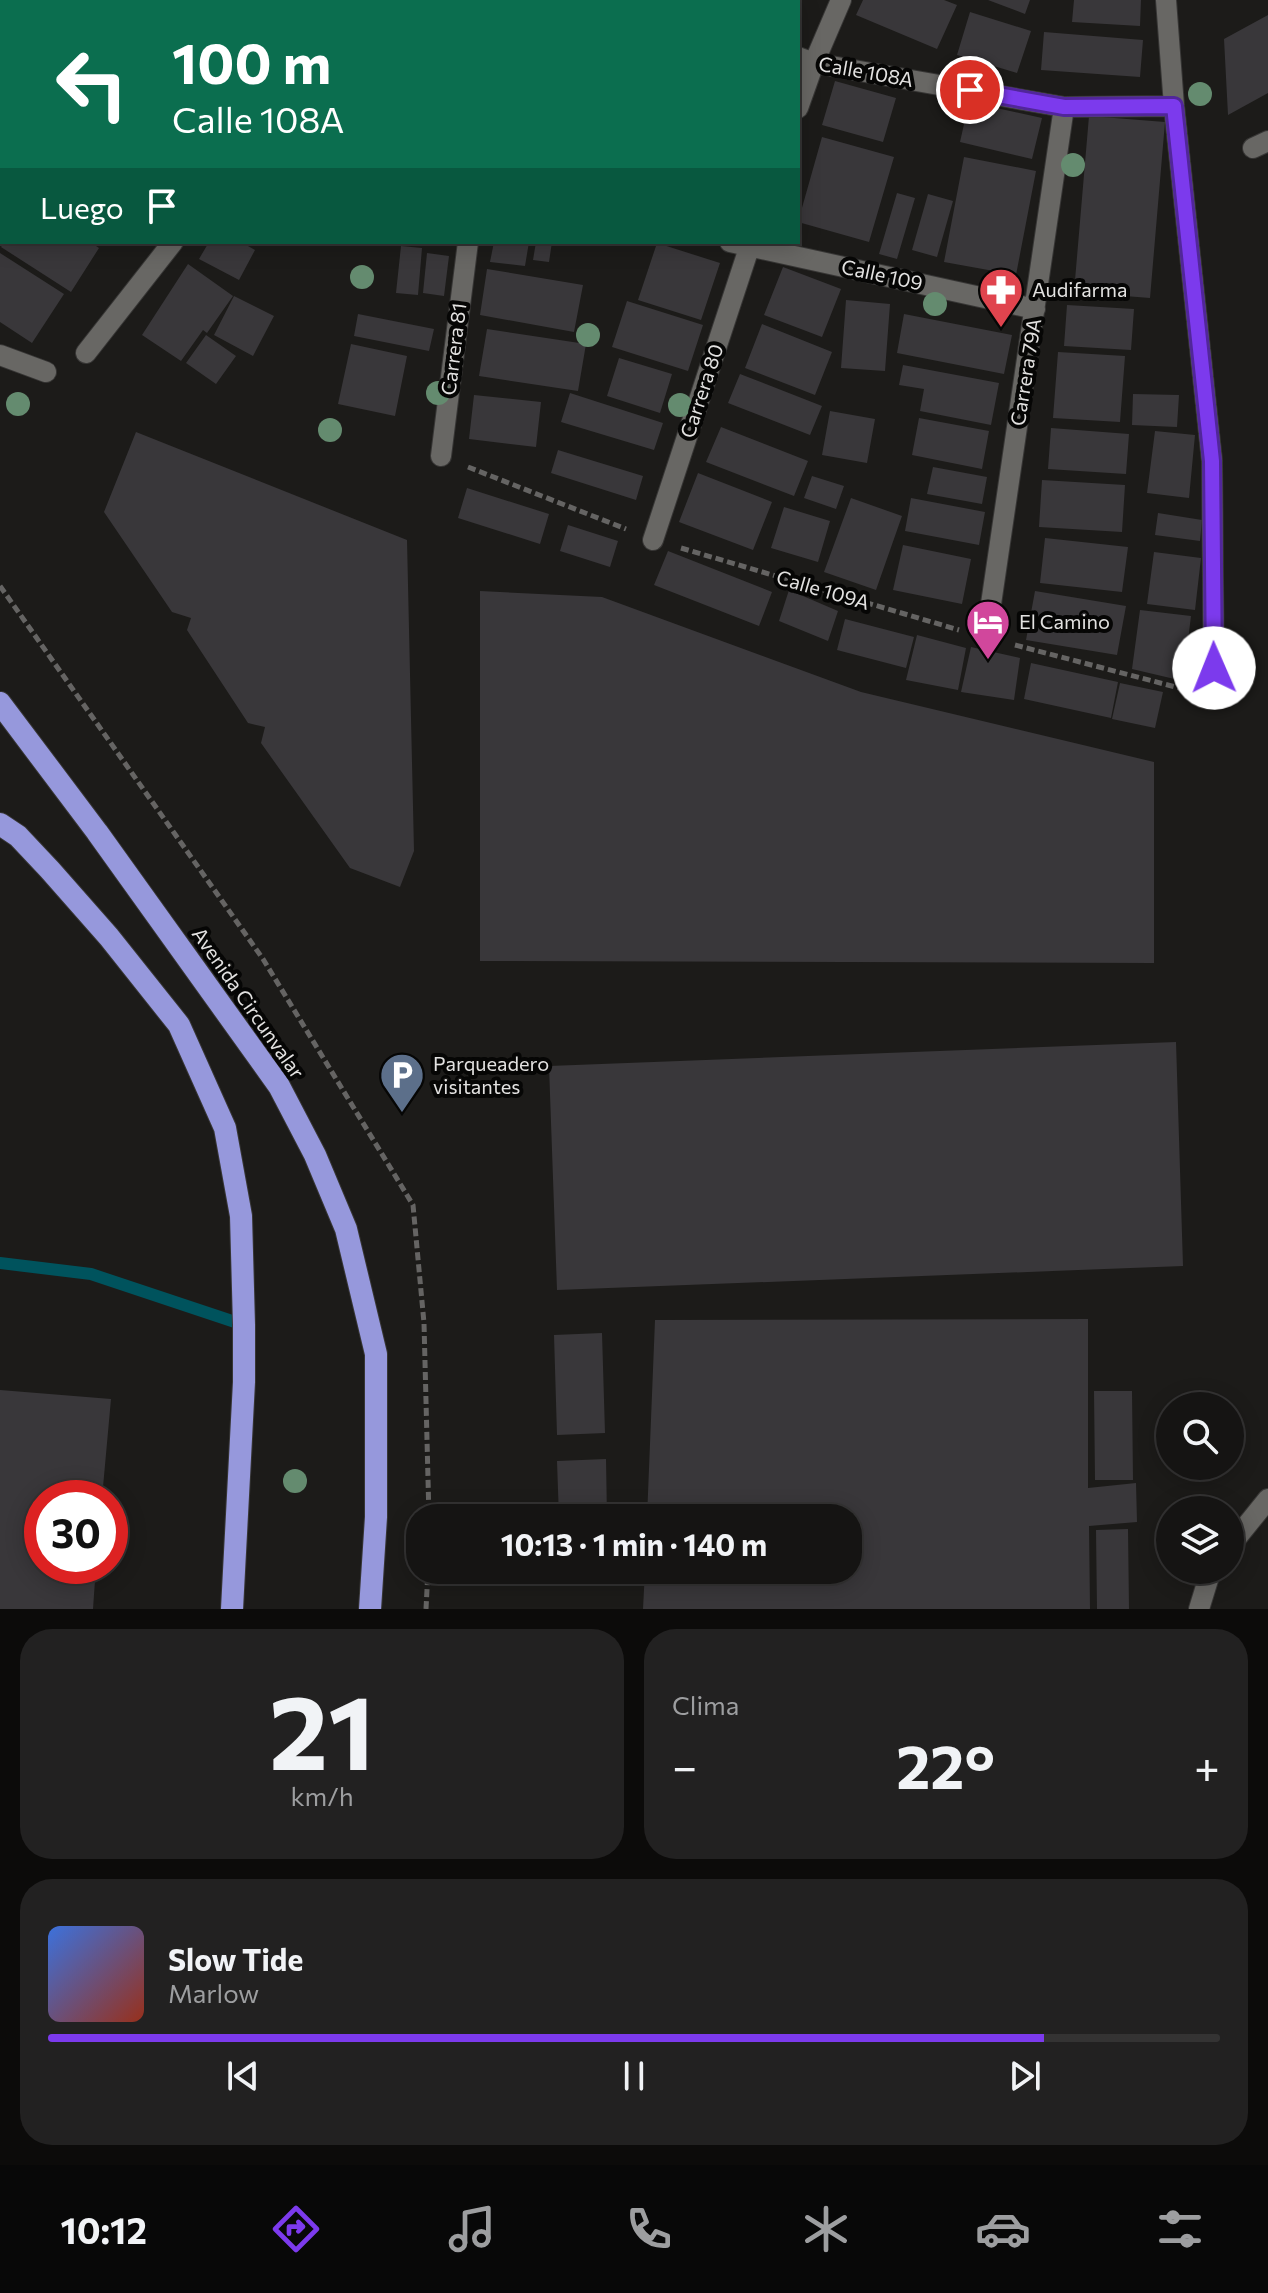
<!DOCTYPE html>
<html lang="es">
<meta charset="utf-8">
<style>
:root{--surface:#151413;--page:#222121;--text:#f1f3f6;--muted:#9d9ea0;--line:#343333;--accent:#7c3aed}
body{margin:0;font-family:Commissioner,sans-serif;background:var(--page);color:var(--text);height:100vh;display:flex;flex-direction:column;font-size:30px;white-space:nowrap}
*{box-sizing:border-box;margin:0}
p{font-size:26px;color:var(--muted)}
.icon{flex:none;width:44px;height:44px;fill:none;stroke:currentColor;stroke-width:2;stroke-linecap:round;stroke-linejoin:round}
.map{position:relative;height:1609px;overflow:hidden}
.panel{display:flex;flex-direction:column;gap:20px;padding:20px;background:#0c0b0a;flex:1}
.panel>*{flex:none}
.guide{position:absolute;left:0px;top:0px;width:800px;height:244px;box-shadow:0 4px 20px #0003,0 0 0 2px var(--line);background:#0b6e4f;color:#fff;overflow:hidden}
.tools{position:absolute;left:1156px;top:1392px;display:grid;gap:16px}
.tools a{display:grid;place-items:center;width:88px;height:88px;border-radius:50%;background:var(--surface);box-shadow:0 4px 20px #0003,0 0 0 2px var(--line);font-size:40px}
.speed{position:absolute;left:24px;top:1480px;display:flex;gap:16px;font-size:40px;font-weight:700;text-align:center}
.speed>*{display:grid;place-content:center;width:104px;height:104px;border-radius:50%;background:var(--surface);box-shadow:0 4px 20px #0003,0 0 0 2px var(--line);line-height:1}
.speed .limit{border:12px solid #d22;background:#fff;color:#111}
.pin{position:absolute;display:grid;place-items:center;width:68px;height:68px;color:#fff;margin:-34px;border:4px solid #fff;border-radius:50%;box-shadow:0 2px 8px #0007}
.me{position:absolute;width:88px;margin:-44px;rotate:359deg;stroke-linejoin:round;filter:drop-shadow(0 0 6px #0008)}
.turn{display:flex;align-items:center;gap:28px;height:168px;padding:0 40px;font-size:36px}
.turn .icon{width:104px;height:104px;stroke-width:2.5}
.turn b{display:block;font-size:56px;line-height:68px}
.then{display:flex;align-items:center;height:76px;padding:0 40px;background:#0003;gap:16px;font-size:30px}
.big{font-size:60px;font-weight:700;line-height:1.1}
.panel .tile{flex:1;display:flex;flex-direction:column;justify-content:center;gap:12px;min-width:0;padding:0 28px;border-radius:32px;background:var(--page)}
.panel .dial{align-items:center;gap:0}
.dial b{font-size:104px;line-height:1}
.song{display:flex;align-items:center;gap:24px}
.cover{width:96px;height:96px;border-radius:12px;background:linear-gradient(135deg,hsl(220 70% 55%),hsl(10 70% 35%))}
.played{height:8px;border-radius:4px;background:linear-gradient(90deg,var(--accent) 85%,var(--line) 85%)}
.keys{display:flex;justify-content:space-around;direction:ltr}
.heat{display:flex;justify-content:space-between;align-items:center;font-size:44px;direction:ltr}
.panel .tiles{flex:1;display:grid;gap:20px;grid-template-columns:1fr 1fr}
.tile:last-child{grid-column:span 2}
.trip{position:absolute;left:406px;top:1504px;width:456px;height:80px;border-radius:32px;background:var(--surface);box-shadow:0 4px 20px #0003,0 0 0 2px var(--line);font-weight:700;line-height:80px;text-align:center}
.tabs{display:flex;height:128px;justify-content:space-around;align-items:center;background:#080808;color:var(--muted)}
.tabs .icon{width:56px;height:56px}
.tabs .on{color:var(--accent)}
.tabs b{font-size:36px;color:var(--text)}
.map>svg:first-child{display:block}
.lines{fill:none;stroke-linecap:round;stroke-linejoin:round}
.stream{stroke:#00535d;stroke-width:12}
.building{fill:#39373a}
.minor-casing{stroke:#373635;stroke-width:22}
.trunk-casing{stroke:#373635;stroke-width:24}
.path{stroke:#656463;stroke-width:5;stroke-dasharray:8 4;stroke-linecap:butt}
.minor{stroke:#686764;stroke-width:20}
.trunk{stroke:#9698dc;stroke-width:22}
.tree{fill:#648b6f}
.route-casing{stroke:#51269a;stroke-width:20}
.route{stroke:#7c3aed;stroke-width:14}
.labels{text-anchor:middle;stroke-width:8;stroke-linejoin:round;paint-order:stroke}
.street-label{font-size:20px;fill:#e3e2e1;stroke:#060605}
.poi-label{font-size:20px;fill:#e3e2e1;stroke:#060605;text-anchor:start}
</style>
<div class="map">
<svg width="1268" height="1609" viewBox="0 0 1268 1609">
<rect width="100%" height="100%" fill="#1c1b19"/>
<g class="lines">
<path class="stream" d="M0 1263 91 1274 244 1325"/>
</g>
<path class="building" d="M863 0H944L957 5 937 49 856 15Z
M988 0H1030L1025 14Z
M1074 0H1141L1140 26 1072 22Z
M970 12 1031 31 1017 73 957 55Z
M1268 15V93L1228 115 1224 39Z
M1044 32 1143 40 1140 77 1041 70Z
M835 81 896 98 883 142 822 125Z
M969 102 1042 118 1032 159 960 142Z
M1089 116 1165 122 1150 298 1074 292Z
M822 137 894 157 869 242 798 222Z
M964 157 1036 171 1016 275 944 262Z
M897 193 915 198 897 259 879 254Z
M928 194 953 201 937 257 912 250Z
M5 242H90L99 248 71 292 1 247Z
M209 242H241L255 250 239 280 199 259Z
M494 242H529L525 266 490 262Z
M536 242H552L549 262 533 260Z
M657 243 720 263 701 320 638 300Z
M401 246 422 248 418 295 396 293Z
M0 253 64 294 32 343 0 322Z
M427 253 449 256 444 296 423 293Z
M188 264 233 296 207 333 203 330 181 361 142 335Z
M783 267 841 289 822 337 764 315Z
M487 269 583 285 574 332 480 315Z
M234 296 274 316 253 356 214 335Z
M846 300 890 304 885 371 841 368Z
M627 301 703 325 688 371 612 347Z
M1067 305 1134 309 1131 350 1064 346Z
M358 314 434 329 429 351 354 336Z
M904 314 1012 335 1004 374 897 353Z
M762 324 832 352 815 395 745 368Z
M487 329 586 344 578 391 479 376Z
M206 335 236 356 216 384 186 363Z
M351 344 407 356 395 416 338 404Z
M1058 352 1125 356 1120 422 1053 418Z
M619 358 672 374 660 413 607 396Z
M903 365 999 383 991 425 920 411 924 389 899 385Z
M740 374 822 406 810 435 728 403Z
M570 393 663 423 654 450 561 422Z
M1133 394 1179 395 1177 427 1132 425Z
M474 395 541 402 536 447 469 439Z
M830 411 875 419 867 463 822 455Z
M919 418 989 431 982 469 912 455Z
M721 427 808 461 794 496 706 462Z
M1051 428 1129 434 1126 474 1048 469Z
M1155 431 1195 435 1189 498 1147 493Z
M136 432 407 540 414 851 400 887 350 868 261 743 265 727 248 723 187 630 191 618 172 612 104 512Z
M558 450 643 476 636 500 551 473Z
M933 467 987 477 982 504 927 494Z
M698 473 772 502 753 550 679 522Z
M812 476 844 486 836 509 804 498Z
M1042 480 1125 485 1122 532 1039 527Z
M467 488 549 514 540 544 458 518Z
M851 498 902 516 876 590 824 572Z
M911 498 985 512 979 545 905 531Z
M784 507 830 521 818 562 771 548Z
M1158 513 1202 520 1200 541 1155 535Z
M568 525 618 541 610 567 560 551Z
M1045 538 1128 547 1122 592 1040 583Z
M903 545 971 559 962 604 893 590Z
M668 551 772 592 759 626 654 585Z
M1154 552 1201 558 1195 610 1147 604Z
M789 590 838 611 828 641 779 621Z
M480 591 602 597 861 692 1154 762V963L480 961Z
M1035 591 1126 606 1117 655 1026 640Z
M1140 610 1191 616 1183 681 1132 669Z
M845 619 914 637 906 668 837 650Z
M917 635 966 648 958 690 906 680Z
M971 647 1020 658 1014 700 961 692Z
M1031 663 1118 682 1111 718 1024 699Z
M1120 683 1163 692 1155 728 1112 719Z
M1176 1042 1183 1266 557 1290 549 1066Z
M1088 1319V1488L1136 1483 1137 1522 1089 1526 1090 1609H643L645 1570H848V1518H647L655 1320Z
M602 1333 605 1433 557 1435 554 1335Z
M0 1390 111 1399 102 1498H42V1566H96L93 1609H0Z
M1094 1391H1132L1133 1480H1095Z
M606 1459 607 1518H559L557 1461Z
M1128 1529 1129 1609H1097L1096 1530Z"/>
<g class="lines">
<g class="minor-casing">
<path id="minor" d="M232 0 235 2
M433 0 437 2
M643 0 649 2
M1166 0 1174 106 1212 461 1214 697
M365 2 367 0
M513 2V0
M798 57 814 63 1064 107 1174 106
M798 108 814 63 841 0
M1253 148 1268 141
M730 242 1035 309
M86 353 173 242
M0 355 46 372
M441 456 468 242
M653 540 751 242
M986 638 1064 107
M1230 1546 1268 1499
M1199 1609 1211 1570"/>
</g>
<g class="trunk-casing">
<path id="trunk" d="M0 703 97 832 279 1086 315 1155 346 1229 376 1354V1517L370 1609
M0 824 18 836 50 870 109 937 179 1025 225 1128 241 1216 244 1325V1382L232 1609"/>
</g>
<path class="path" d="M468 467 626 529
M681 548 959 630
M0 586 263 959 413 1205 424 1323 429 1518
M1015 645 1187 690
M426 1609 428 1570"/>
<use href="#minor" class="minor"/>
<use href="#trunk" class="trunk"/>
</g>
<g class="tree">
<circle cx="1200" cy="94" r="12"/>
<circle cx="1073" cy="165" r="12"/>
<circle cx="362" cy="277" r="12"/>
<circle cx="935" cy="304" r="12"/>
<circle cx="588" cy="335" r="12"/>
<circle cx="438" cy="393" r="12"/>
<circle cx="18" cy="404" r="12"/>
<circle cx="680" cy="405" r="12"/>
<circle cx="330" cy="430" r="12"/>
<circle cx="295" cy="1481" r="12"/>
</g>
<g class="lines">
<g class="route-casing">
<path id="route" d="M970 90 1064 107 1174 106 1212 461 1214 668"/>
</g>
<use href="#route" class="route"/>
</g>
<defs>
<g id="pharmacy-pin" transform="scale(2.3)"><path d="M0 17L-7.5 6A9.5 9.5 0 1 1 7.5 6Z" fill="#e0444e" stroke="#060605"/><path d="M-2-6h4v4h4v4h-4v4h-4v-4h-4v-4h4Z" fill="#fff"/></g>
<g id="hotel-pin" transform="scale(2.3)"><path d="M0 17L-7.5 6A9.5 9.5 0 1 1 7.5 6Z" fill="#d1479c" stroke="#060605"/><path d="M-6-4.5h1.5V1H6V5H4.5V3h-9V5H-6ZM-4 0a1.8 1.8 0 1 1 3.6 0ZM.5 0V-2.5h3Q6-2.5 6 0Z" fill="#fff"/></g>
<g id="parking-pin" transform="scale(2.3)"><path d="M0 17L-7.5 6A9.5 9.5 0 1 1 7.5 6Z" fill="#5c6f8a" stroke="#060605"/><path d="M-3.5-5.5H1a3.5 3.5 0 0 1 0 7H-1V5.5H-3.5ZM-1-3.4V-.6H.8a1.4 1.4 0 0 0 0-2.8Z" fill="#fff"/></g>
</defs>
<g fill-rule="evenodd">
<use href="#pharmacy-pin" x="1001" y="290"/>
<use href="#hotel-pin" x="988" y="622"/>
<use href="#parking-pin" x="402" y="1075"/>
</g>
<g class="labels">
<g class="street-label">
<text transform="translate(866 72) rotate(10)" y="7">Calle 108A</text>
<text transform="translate(882 275) rotate(12)" y="7">Calle 109</text>
<text transform="translate(454 349) rotate(-83)" y="7">Carrera 81</text>
<text transform="translate(1026 372) rotate(-81)" y="7">Carrera 79A</text>
<text transform="translate(702 391) rotate(-72)" y="7">Carrera 80</text>
<text transform="translate(823 590) rotate(16)" y="7">Calle 109A</text>
<text transform="translate(248 1003) rotate(55)" y="7">Avenida Circunvalar</text>
</g>
<g class="poi-label">
<text x="1032" y="297">Audifarma</text>
<text x="1019" y="629">El Camino</text>
<text x="433" y="1071">Parqueadero<tspan x="433" dy="23">visitantes</tspan></text>
</g>
</g>
</svg>
<div class="tools">
<a><svg class="icon" aria-label="search" viewBox="0 0 24 24"><circle cx="10" cy="10" r="6"/><path d="M15 15l6 6"/></svg></a>
<a><svg class="icon" aria-label="layers" viewBox="0 0 24 24"><path d="M12 4l9 5-9 5-9-5zM3 14l9 5 9-5"/></svg></a>
</div>
<div class="speed"><div class="limit">30</div></div>
<div class="pin" style="left:970px;top:90px;background:#d93025"><svg class="icon" aria-label="arrive" viewBox="0 0 24 24"><path d="M6 21V4h12l-3 4 3 4H6"/></svg></div>
<svg class="me" style="left:1214px;top:668px" viewBox="-20 -20 40 40"><circle r="19" fill="#fff"/><path d="M0-13L10 11 0 6-10 11z" fill="#7c3aed"/></svg>
<div class="trip">10:13 · 1 min · 140 m</div>
<div class="guide">
<div class="turn"><svg class="icon" aria-label="left" viewBox="0 0 24 24"><path d="M17 20v-9H6M10 6l-5 5 5 5"/></svg><div><b>100 m</b>Calle 108A</div></div>
<div class="then">Luego<svg class="icon" aria-label="arrive" viewBox="0 0 24 24"><path d="M6 21V4h12l-3 4 3 4H6"/></svg></div>
</div>
</div>
<section class="panel">
<div class="tiles">
<div class="tile dial"><b>21</b><p>km/h</p></div>
<div class="tile"><p>Clima</p>
<div class="heat"><a>−</a><b class="big">22°</b><a>+</a></div>
</div>
<div class="tile">
<div class="song"><i class="cover"></i><div><b>Slow Tide</b><p>Marlow</p></div></div>
<div class="played"></div>
<div class="keys"><svg class="icon" aria-label="previous" viewBox="0 0 24 24"><path d="M18 5L8 12l10 7zM5 5v14"/></svg><svg class="icon" aria-label="pause" viewBox="0 0 24 24"><path d="M8 5v14M16 5v14"/></svg><svg class="icon" aria-label="next" viewBox="0 0 24 24"><path d="M6 5l10 7-10 7zM19 5v14"/></svg></div>
</div>
</div>
</section>
<nav class="tabs">
<b>10:12</b>
<svg class="icon on" aria-label="directions" viewBox="0 0 24 24"><path d="M12 3l9 9-9 9-9-9zM9 14v-3h6M13 9l2 2-2 2"/></svg>
<svg class="icon" aria-label="music" viewBox="0 0 24 24"><path d="M9 18V5l10-2v13"/><circle cx="6" cy="18" r="3"/><circle cx="16" cy="16" r="3"/></svg>
<svg class="icon" aria-label="phone" viewBox="0 0 24 24"><path d="M5 4h4l2 5-3 2q2 4 5 5l2-3 5 2v4C11 20 4 13 5 4z"/></svg>
<svg class="icon" aria-label="climate" viewBox="0 0 24 24"><path d="M12 3v18M4 7l16 10M4 17L20 7"/></svg>
<svg class="icon" aria-label="car" viewBox="0 0 24 24"><path d="M5 17H2v-5l4-1 3-4h7l3 4 3 1v5h-3M9 17h6M6 11h13"/><circle cx="7" cy="17" r="2"/><circle cx="17" cy="17" r="2"/></svg>
<svg class="icon" aria-label="filters" viewBox="0 0 24 24"><path d="M4 7h16M4 17h16"/><circle cx="9" cy="7" r="2"/><circle cx="15" cy="17" r="2"/></svg>
</nav>
